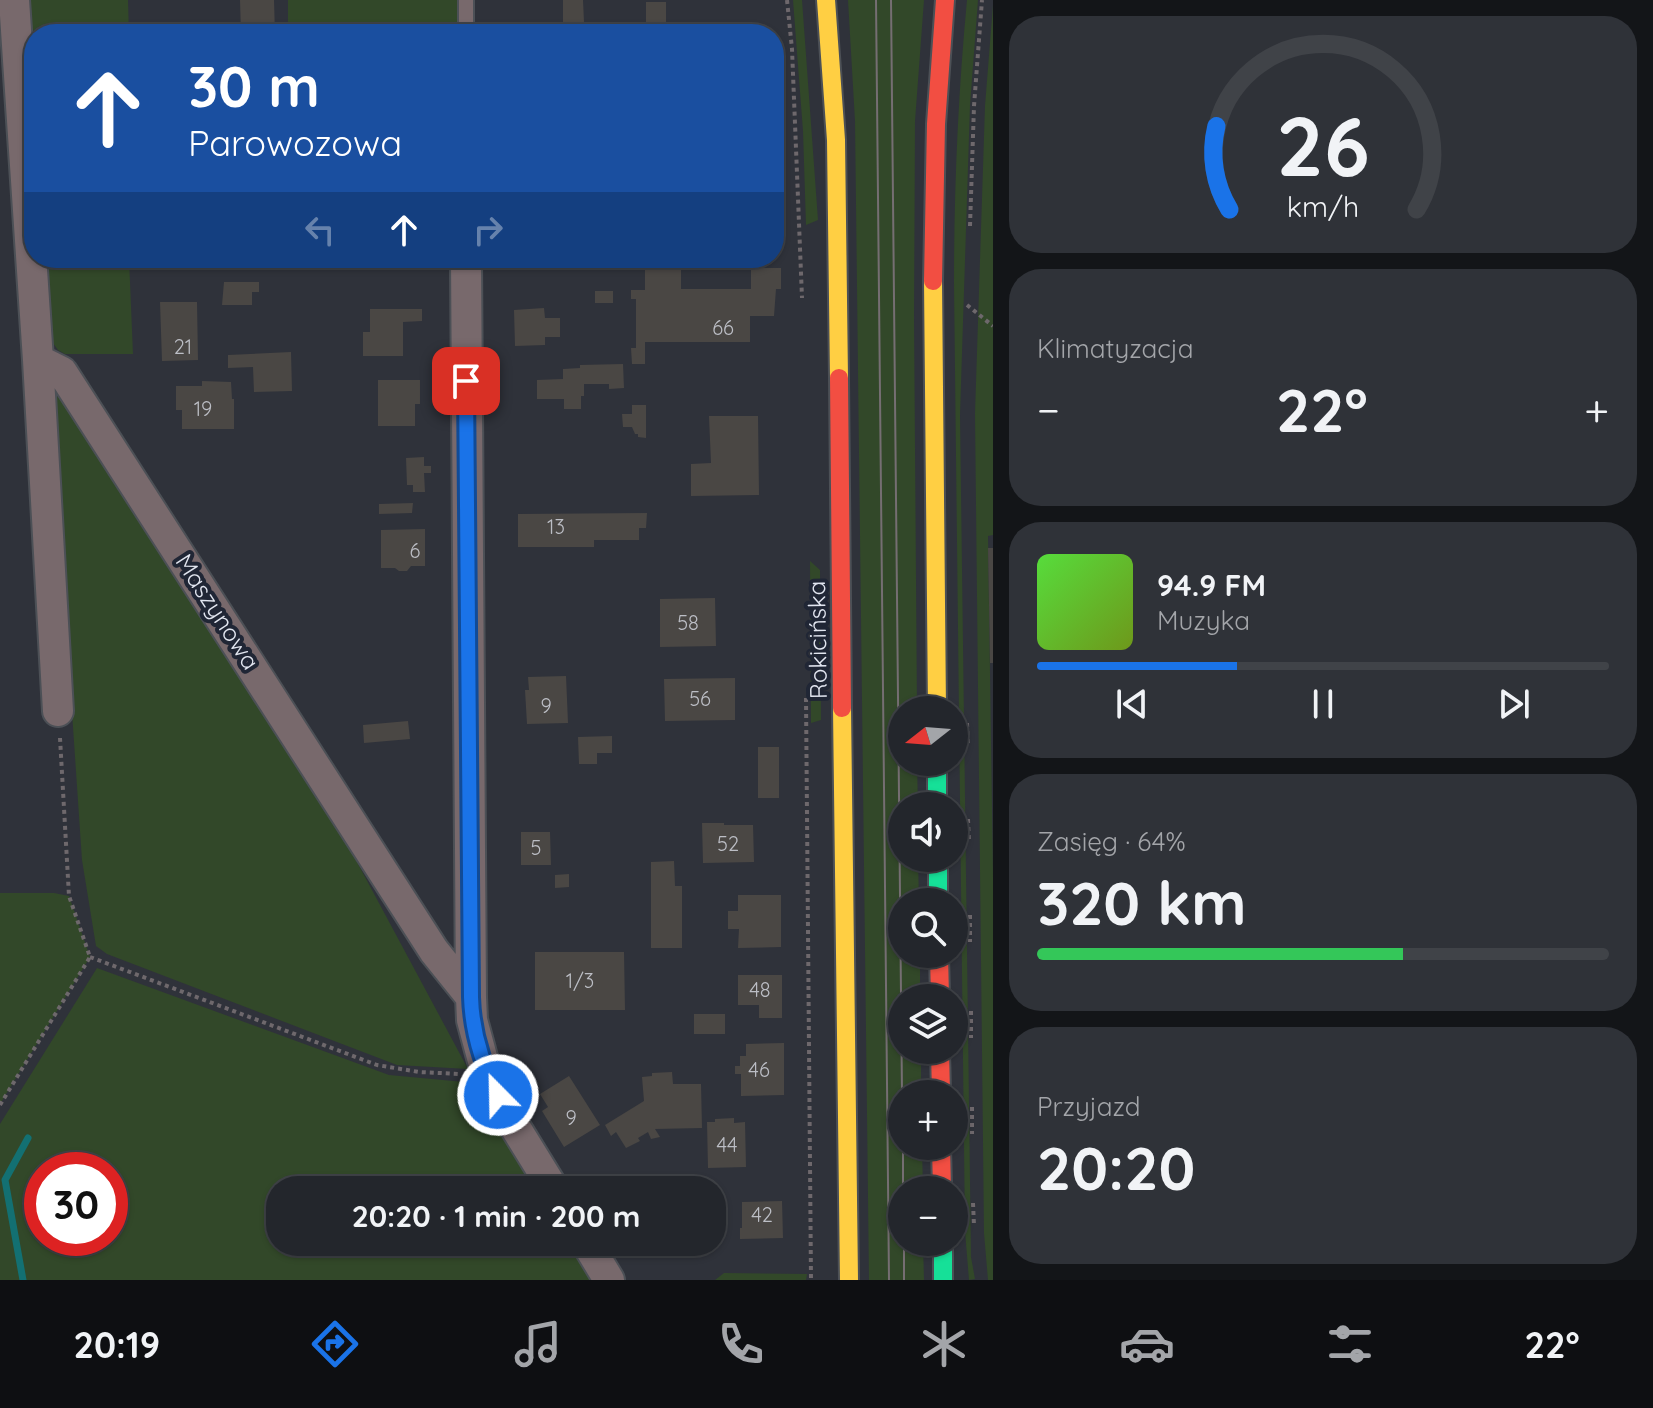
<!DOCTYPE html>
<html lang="pl">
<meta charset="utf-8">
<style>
:root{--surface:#23262c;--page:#2f3238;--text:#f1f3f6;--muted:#a3a5a9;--line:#404348;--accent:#1a73e8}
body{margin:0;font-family:Quicksand,sans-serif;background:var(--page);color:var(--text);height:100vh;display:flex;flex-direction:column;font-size:30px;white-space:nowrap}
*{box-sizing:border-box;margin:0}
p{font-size:26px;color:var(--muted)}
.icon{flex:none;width:44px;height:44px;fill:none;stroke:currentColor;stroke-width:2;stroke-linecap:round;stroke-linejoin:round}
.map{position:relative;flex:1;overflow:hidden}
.side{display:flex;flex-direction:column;gap:16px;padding:16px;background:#131518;width:660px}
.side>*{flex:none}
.guide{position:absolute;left:24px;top:24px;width:760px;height:244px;border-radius:32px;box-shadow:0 2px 6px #0004,0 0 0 2px var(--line);background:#1a4fa0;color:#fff;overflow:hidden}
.needle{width:52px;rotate:253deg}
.buttons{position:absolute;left:888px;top:696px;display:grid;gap:16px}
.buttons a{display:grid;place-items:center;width:80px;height:80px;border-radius:50%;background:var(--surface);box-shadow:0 2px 6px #0004,0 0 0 2px var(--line);font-size:40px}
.speed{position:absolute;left:24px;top:1152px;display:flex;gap:16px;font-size:40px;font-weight:700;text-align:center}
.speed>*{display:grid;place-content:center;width:104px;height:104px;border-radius:50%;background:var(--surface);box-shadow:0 2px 6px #0004,0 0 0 2px var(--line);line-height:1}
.speed .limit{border:12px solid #d22;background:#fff;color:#111}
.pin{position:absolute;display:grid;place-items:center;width:68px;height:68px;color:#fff;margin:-34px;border-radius:16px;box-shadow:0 4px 12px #0006}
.me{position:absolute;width:88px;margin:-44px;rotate:337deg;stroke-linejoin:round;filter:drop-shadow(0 0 6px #0008)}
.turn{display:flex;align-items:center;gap:28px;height:168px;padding:0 32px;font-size:36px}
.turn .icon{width:104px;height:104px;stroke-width:2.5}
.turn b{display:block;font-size:56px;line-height:68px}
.lanes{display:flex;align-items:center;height:76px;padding:0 32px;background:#0003;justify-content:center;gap:40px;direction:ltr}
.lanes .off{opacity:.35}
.big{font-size:60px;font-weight:800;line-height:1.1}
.side .widget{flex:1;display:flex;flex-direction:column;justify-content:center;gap:12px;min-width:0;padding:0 28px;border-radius:32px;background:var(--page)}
.side .dial{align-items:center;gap:0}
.dial svg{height:208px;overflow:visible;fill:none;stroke:var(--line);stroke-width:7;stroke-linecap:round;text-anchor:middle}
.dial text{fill:var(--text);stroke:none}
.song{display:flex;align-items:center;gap:24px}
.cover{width:96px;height:96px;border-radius:12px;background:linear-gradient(135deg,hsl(110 70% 55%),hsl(80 70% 35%))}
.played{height:8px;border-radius:4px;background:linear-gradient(90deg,var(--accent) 35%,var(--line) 35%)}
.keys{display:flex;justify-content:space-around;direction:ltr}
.heat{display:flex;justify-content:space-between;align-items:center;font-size:44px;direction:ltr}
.charge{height:12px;border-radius:6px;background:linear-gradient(90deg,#34c759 64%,var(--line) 0)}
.trip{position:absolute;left:266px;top:1176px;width:460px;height:80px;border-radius:32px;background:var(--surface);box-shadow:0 2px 6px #0004,0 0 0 2px var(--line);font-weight:800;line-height:80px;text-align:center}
.tab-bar{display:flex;height:128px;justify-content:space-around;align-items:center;background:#0e0f12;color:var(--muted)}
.tab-bar .icon{width:56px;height:56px}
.tab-bar .current{color:var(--accent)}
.tab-bar b{font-size:36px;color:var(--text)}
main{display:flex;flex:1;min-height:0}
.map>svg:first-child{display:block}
.green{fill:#324829;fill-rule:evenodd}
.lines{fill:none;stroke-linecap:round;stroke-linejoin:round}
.stream{stroke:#137072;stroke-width:7}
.building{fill:#4a4744}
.lane-casing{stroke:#4c5056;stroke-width:18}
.street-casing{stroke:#4c5056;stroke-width:34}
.fast-casing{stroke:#4c5056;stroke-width:22}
.slow-casing{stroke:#4c5056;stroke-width:22}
.jam-casing{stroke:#4c5056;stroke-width:22}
.path{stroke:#6e686c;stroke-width:4;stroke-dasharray:4 4;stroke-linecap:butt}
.lane{stroke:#78696c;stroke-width:14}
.street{stroke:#78696c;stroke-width:30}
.fast{stroke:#16e098;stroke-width:18}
.slow{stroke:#ffcf43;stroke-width:18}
.jam{stroke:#f24e42;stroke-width:18}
.tram{stroke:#756e72;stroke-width:2}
.route-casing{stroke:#114b97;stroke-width:20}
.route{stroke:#1a73e8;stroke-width:14}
.labels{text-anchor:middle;stroke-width:8;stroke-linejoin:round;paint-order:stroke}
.number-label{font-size:20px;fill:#bcbec5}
.street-label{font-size:24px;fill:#e2e6f0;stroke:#202635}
</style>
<main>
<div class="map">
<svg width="993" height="1280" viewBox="0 0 993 1280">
<rect width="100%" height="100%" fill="#2f323a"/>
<path class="green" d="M30 0H128L129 34H34V87Z
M288 0H457L458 34H288Z
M793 0H802L818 220 806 225 803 131Z
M848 0H924L915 121 914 318 917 710H902V762H917L918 806H902V858H918L919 902H902V954H920V998H902V1050H921V1094H902V1146H922L923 1190H902V1242H923L924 1280H869L855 121Z
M967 0H978L970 105 960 415 971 1257 975 1279 969 1280 965 1231 954 284C954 189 958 95 967 0Z
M993 5V535L988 536 993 877V1280H988L984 1233 975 414 985 106Z
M40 258H129L133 354H65L58 350 50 339Z
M61 396 298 752 468 1069 397 1065 107 954 96 946 82 860 51 402 53 398Z
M810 561 820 570 821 720 811 723Z
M0 893H54L69 896 90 957 0 1104Z
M97 968 389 1075 475 1083 541 1190H280V1242H573L597 1280H0V1124ZM42 1170H110V1238H42Z
M724 1273 807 1274 806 1280H715Z"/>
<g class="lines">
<path class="stream" d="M23 1280 5 1180 28 1138"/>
</g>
<path class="building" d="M240 0H274L275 34H241Z
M563 0H583L584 22H563Z
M646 2H666V34H646Z
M645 258H681V289H751V268H781V289H776L774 316H750V342H645V364H632L631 348H636V299H631V290H645Z
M224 282H259V292H252V305H222Z
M595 291H613V303H595Z
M160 302H197L198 360 162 361Z
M544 308 545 318H560V337H545V345L515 346 514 310Z
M370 309H422V321L403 322V356H363V332H370Z
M291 352 292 391 254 392 253 367 228 368V355Z
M623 364 624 388 609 389V384H584V396H581V409H564V399H537V380L563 379V369L580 368V365Z
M378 380H420V404H415V426H378Z
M202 381 231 382 232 399H234V429H182V410H176V386H202Z
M632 405H646V438L638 437V434H635L632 427H623L622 414H632Z
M709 416H758L759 495 691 496V464L711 463Z
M424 457V466H431V473H424L425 492H413V485H407L406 458Z
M413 503 412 513 379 514V504Z
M647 513 646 528H639V540H594V547H518V514Z
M425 529V566H411L407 571H399L395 568H381V530Z
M988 548H993V663H990Z
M715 598 716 646 660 647V599Z
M566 676 568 723 527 724 525 690H529L528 677Z
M735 678V720L665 721 664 679Z
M408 721 410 739 364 743 363 725Z
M612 736V753H597V764H579L578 737Z
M758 747H779V798H758Z
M702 823H724V825H753L754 862 703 863Z
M521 832H550L551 865H521Z
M674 861 675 886H682V948H651V862Z
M569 874V887L555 888V875Z
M738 895H781V947L738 948 739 929H728V911H738Z
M535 952H624L625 1010H535Z
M738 975H782V1018H759V1005H738Z
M694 1014H725V1034H694Z
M784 1043V1095L741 1096V1074H735V1066H740V1056H746V1044Z
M672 1072 673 1084H701L702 1128 655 1129 660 1137 651 1139 648 1132 638 1138 640 1141 626 1148 616 1132 611 1136 605 1125 644 1101 642 1077 652 1076V1073Z
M569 1076 600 1125 564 1147 542 1111 548 1107 540 1094Z
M734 1118V1123L745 1122 746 1167 708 1168 707 1122H715V1119Z
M782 1201 783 1238 740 1239V1228H742V1202Z"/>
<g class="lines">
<g class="lane-casing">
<path id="lane" d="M466 34V0"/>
</g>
<g class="street-casing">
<path id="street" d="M14 0 38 360 58 711
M466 258 471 997
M38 360 62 372 434 951 471 997 472 1020 486 1072 509 1117 554 1190
M586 1242 609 1280"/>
</g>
<g class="fast-casing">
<path id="fast" d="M937 762V806
M938 858V902
M943 1242V1280"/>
</g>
<g class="slow-casing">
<path id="slow" d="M826 0 836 140 839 378
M933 281 937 710
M842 708 849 1280"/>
</g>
<g class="jam-casing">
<path id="jam" d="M933 281 936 124 945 0
M839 378 842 708
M939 954 940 998
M940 1050 941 1094
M941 1146 942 1190"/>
</g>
<path class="path" d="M787 0 792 49 802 298
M970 226 974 106 982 0
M967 305 993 326
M806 698 811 1280
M967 723 968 746
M968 819 969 842
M970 915V942
M90 957 377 1065 419 1072 460 1074
M971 1011V1038
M0 1105 90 957 69 896 60 738
M972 1107V1134
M973 1203 974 1226"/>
<use href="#lane" class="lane"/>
<use href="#street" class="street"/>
<use href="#fast" class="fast"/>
<use href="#slow" class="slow"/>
<use href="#jam" class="jam"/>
<path class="tram" d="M876 0 889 1280
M891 0 902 1094
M903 1146V1190
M904 1242V1280"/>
</g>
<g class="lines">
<g class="route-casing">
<path id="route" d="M466 381 471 997C472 1031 482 1064 498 1095"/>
</g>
<use href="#route" class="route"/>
</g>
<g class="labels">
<g class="number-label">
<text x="723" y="335">66</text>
<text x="183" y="354">21</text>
<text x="203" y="416">19</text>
<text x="556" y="534">13</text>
<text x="415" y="558">6</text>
<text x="688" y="630">58</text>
<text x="700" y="706">56</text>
<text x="546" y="713">9</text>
<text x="728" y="851">52</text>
<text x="536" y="855">5</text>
<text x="580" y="988">1/3</text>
<text x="760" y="997">48</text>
<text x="759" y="1077">46</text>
<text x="571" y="1125">9</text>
<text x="727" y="1152">44</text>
<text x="762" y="1222">42</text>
</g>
<g class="street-label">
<text transform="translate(217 612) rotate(57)" y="8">Maszynowa</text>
<text transform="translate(818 640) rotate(-91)" y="8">Rokicińska</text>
</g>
</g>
</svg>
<div class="buttons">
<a><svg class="needle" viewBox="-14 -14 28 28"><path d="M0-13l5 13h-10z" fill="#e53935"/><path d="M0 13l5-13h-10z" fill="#a3a5a9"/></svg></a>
<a><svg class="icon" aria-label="sound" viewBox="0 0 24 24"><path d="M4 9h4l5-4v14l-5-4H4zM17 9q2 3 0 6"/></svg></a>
<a><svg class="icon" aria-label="search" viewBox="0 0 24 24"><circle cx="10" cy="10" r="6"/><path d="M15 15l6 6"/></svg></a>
<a><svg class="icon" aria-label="layers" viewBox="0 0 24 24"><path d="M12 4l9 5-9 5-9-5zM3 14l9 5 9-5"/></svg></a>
<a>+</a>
<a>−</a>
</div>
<div class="speed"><div class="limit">30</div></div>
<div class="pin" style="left:466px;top:381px;background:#d93025"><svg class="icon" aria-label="arrive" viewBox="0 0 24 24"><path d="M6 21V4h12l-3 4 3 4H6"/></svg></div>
<svg class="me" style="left:498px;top:1095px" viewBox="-20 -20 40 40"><circle r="17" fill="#1a73e8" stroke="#fff" stroke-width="3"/><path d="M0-11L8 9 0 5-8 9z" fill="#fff"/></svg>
<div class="trip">20:20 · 1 min · 200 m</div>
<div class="guide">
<div class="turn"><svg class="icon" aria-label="ahead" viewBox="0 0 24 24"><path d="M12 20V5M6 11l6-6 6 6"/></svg><div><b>30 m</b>Parowozowa</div></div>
<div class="lanes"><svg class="icon off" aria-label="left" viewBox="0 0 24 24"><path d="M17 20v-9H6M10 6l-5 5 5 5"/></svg><svg class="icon" aria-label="ahead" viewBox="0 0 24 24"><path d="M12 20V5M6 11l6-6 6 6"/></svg><svg class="icon off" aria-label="right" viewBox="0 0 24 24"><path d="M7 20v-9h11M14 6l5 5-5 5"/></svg></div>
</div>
</div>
<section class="side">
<div class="widget dial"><svg viewBox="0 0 100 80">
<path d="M14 69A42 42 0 1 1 86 69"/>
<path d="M14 69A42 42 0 0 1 9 37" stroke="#1a73e8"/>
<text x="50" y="56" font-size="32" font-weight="700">26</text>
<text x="50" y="72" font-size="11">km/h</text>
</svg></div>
<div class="widget"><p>Klimatyzacja</p>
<div class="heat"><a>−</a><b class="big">22°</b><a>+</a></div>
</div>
<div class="widget">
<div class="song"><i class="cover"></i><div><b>94.9 FM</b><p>Muzyka</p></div></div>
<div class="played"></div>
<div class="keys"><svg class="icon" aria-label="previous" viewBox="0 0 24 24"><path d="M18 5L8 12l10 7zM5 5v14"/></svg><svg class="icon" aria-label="pause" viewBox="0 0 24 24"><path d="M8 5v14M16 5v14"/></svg><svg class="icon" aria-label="next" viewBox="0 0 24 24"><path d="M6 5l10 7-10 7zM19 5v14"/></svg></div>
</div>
<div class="widget"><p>Zasięg · 64%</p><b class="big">320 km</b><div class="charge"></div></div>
<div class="widget"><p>Przyjazd</p><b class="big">20:20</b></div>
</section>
</main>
<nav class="tab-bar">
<b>20:19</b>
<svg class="icon current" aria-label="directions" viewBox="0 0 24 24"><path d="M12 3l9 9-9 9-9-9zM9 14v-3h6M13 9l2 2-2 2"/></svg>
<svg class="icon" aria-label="music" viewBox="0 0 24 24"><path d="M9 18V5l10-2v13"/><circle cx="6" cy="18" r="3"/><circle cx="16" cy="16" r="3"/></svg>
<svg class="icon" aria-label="phone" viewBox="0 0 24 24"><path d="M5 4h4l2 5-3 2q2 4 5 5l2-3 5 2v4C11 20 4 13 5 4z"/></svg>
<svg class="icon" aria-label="climate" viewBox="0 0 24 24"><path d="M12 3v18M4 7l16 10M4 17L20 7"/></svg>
<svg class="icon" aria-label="car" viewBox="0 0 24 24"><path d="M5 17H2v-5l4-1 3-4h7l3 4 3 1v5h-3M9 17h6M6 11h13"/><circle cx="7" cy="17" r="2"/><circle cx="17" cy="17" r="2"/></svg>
<svg class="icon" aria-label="filters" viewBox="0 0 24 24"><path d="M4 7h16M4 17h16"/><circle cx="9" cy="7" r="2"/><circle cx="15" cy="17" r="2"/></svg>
<b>22°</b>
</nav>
